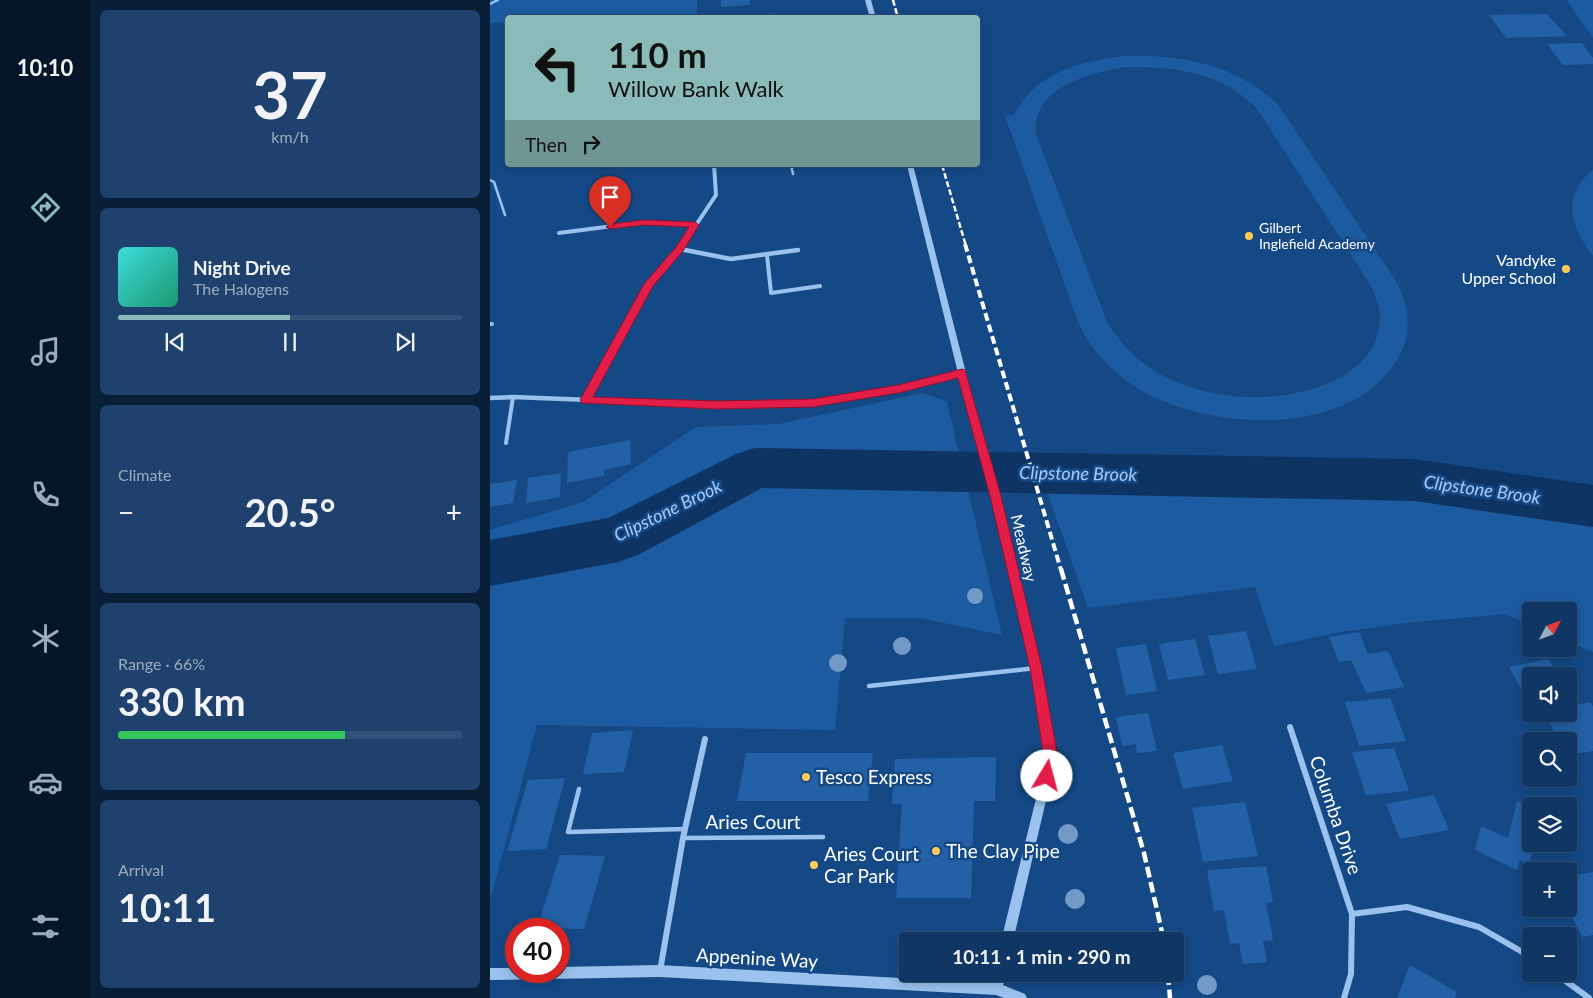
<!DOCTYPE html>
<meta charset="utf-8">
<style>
:root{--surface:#103764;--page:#1e426d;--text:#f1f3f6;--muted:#9cacbf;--line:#305178;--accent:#8bbbb9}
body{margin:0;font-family:Lato,sans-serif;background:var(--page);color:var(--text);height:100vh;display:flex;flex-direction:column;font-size:19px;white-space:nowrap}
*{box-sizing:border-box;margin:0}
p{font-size:16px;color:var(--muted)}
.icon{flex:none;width:28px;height:28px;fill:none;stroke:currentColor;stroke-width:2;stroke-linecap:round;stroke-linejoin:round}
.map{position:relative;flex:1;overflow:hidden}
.details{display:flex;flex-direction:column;gap:10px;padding:10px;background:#091e37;width:400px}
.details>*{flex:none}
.hud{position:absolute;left:15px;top:15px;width:475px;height:152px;border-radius:5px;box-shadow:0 2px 12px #0003,0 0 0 1px var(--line);background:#8bbbb9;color:#111;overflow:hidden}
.needle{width:32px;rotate:49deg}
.tools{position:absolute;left:1032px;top:602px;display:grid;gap:10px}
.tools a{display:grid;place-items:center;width:55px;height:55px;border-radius:5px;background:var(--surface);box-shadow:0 2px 12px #0003,0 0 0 1px var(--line);font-size:25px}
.speed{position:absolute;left:15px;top:918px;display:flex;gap:10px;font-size:25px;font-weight:700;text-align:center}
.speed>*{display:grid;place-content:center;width:65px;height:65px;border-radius:50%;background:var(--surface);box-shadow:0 2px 12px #0003,0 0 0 1px var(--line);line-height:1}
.speed .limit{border:8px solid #d22;background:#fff;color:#111}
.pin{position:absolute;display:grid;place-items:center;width:42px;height:42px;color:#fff;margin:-51px -21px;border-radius:50% 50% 50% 0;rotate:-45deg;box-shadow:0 0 5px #0007}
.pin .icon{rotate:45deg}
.me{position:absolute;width:55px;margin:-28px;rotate:8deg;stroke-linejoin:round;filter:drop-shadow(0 0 4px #0008)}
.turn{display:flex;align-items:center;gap:18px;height:105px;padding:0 20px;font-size:22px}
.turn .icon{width:65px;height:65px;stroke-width:2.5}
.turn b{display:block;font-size:35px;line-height:42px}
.then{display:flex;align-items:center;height:48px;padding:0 20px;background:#0003;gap:10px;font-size:19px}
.big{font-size:38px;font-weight:700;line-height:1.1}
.details .card{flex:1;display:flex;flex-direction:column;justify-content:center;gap:8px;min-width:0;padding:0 18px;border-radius:8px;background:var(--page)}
.details .dial{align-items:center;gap:0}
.dial b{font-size:65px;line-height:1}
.song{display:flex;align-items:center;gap:15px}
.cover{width:60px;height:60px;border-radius:8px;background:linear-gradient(135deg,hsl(180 70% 55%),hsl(160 70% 35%))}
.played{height:5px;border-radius:2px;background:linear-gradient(90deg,var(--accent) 50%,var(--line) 50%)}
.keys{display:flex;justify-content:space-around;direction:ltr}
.heat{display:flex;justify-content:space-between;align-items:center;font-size:28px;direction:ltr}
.charge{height:8px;border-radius:4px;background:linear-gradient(90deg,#34c759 66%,var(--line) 0)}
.trip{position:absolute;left:409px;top:932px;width:285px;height:50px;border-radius:5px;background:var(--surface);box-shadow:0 2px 12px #0003,0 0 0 1px var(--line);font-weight:700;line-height:50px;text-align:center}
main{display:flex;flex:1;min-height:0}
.dock{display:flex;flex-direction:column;width:90px;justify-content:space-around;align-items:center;background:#061628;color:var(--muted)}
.dock .icon{width:35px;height:35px}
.dock .active{color:var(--accent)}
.dock b{font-size:22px;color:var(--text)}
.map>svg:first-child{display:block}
.green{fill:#1d5ba0;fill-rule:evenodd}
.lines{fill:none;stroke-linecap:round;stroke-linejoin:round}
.river{fill:#0d3463;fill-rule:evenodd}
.building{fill:#2360a5}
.service-far2{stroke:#9bc2ee;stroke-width:2.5}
.service-far1{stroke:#9bc2ee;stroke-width:4}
.service{stroke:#9bc2ee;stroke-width:4.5}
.minor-far2{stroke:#9bc2ee;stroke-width:4}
.minor-far1{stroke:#9bc2ee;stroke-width:4.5}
.minor{stroke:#9bc2ee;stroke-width:6}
.tertiary{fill:#9bc2ee;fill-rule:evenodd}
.rail-far2{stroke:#fff;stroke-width:2.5;stroke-dasharray:6 2.5;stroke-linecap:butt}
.rail-far1{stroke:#fff;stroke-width:4;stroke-dasharray:8 4;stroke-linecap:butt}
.rail{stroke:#fff;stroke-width:4.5;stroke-dasharray:11 4.5;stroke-linecap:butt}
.tree{fill:#739ac6}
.route{fill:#e11d48;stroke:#92132f}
.poi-dot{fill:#ffcb58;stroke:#154986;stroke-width:2}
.labels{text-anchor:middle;stroke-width:5;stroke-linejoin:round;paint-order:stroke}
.far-poi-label{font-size:14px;fill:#fff;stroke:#154986;text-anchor:start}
.poi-label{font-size:16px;fill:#fff;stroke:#154986;text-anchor:end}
.street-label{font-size:16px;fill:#fff;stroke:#154986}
.water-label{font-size:18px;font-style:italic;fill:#a6ccf6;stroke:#154986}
.near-poi-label{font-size:19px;fill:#fff;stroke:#154986;text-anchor:start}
.near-street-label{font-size:19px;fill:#fff;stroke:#154986}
</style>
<main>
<nav class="dock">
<b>10:10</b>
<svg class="icon active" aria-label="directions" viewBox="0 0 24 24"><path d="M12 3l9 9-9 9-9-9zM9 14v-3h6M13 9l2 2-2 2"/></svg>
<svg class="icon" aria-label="music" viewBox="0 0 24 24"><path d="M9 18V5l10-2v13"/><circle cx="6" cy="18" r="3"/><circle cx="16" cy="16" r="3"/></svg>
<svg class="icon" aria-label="phone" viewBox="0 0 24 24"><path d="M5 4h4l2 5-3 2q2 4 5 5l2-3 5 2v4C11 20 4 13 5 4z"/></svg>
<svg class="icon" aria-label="climate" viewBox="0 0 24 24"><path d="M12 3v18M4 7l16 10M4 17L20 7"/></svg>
<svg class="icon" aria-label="car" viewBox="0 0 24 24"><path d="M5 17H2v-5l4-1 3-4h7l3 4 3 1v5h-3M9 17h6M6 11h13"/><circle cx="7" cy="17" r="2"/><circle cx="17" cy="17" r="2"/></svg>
<svg class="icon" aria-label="filters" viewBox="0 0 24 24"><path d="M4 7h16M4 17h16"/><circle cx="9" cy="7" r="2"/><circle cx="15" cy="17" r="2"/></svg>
</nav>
<section class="details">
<div class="card dial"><b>37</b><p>km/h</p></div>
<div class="card">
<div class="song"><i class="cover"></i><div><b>Night Drive</b><p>The Halogens</p></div></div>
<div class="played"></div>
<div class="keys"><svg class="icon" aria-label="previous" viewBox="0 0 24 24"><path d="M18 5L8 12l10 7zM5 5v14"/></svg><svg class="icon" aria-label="pause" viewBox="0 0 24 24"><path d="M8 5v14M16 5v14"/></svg><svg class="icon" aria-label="next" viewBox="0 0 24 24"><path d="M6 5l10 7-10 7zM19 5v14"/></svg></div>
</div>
<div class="card"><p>Climate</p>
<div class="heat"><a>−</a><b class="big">20.5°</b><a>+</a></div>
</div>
<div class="card"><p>Range · 66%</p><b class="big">330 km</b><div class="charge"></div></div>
<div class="card"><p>Arrival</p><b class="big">10:11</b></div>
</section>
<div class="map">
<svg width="1103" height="998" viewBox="0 0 1103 998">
<rect width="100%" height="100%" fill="#154986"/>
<path class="green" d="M0 0H207V14L174 18H18L17 22 0 23Z
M1076 0H1103V38L1078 2Z
M632 56C689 54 748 64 789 106L906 281C920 309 923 333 907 360 863 434 737 430 668 399 633 383 604 357 588 322L515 116 524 115C545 73 589 62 632 56ZM635 67C683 66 734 72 768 110L881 286C885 295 889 305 890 315 892 380 805 400 755 397 730 396 704 390 681 380 653 367 633 348 617 322L546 134C541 88 599 73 635 67Z
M1103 170V256C1086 233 1072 207 1092 181 1095 177 1098 173 1103 170Z
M433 393 457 402 473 471 265 467 128 537 0 562V530L93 502 206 427 289 424Z
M265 469 474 473 512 635 430 618H355L345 730 47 725 0 901V565L128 540Z
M553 480 929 489 1103 514V652L1079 642V611H1041V625L1014 614 915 623 851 632 784 646 765 587 598 608Z"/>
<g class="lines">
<path class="river" d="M265 448 925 459 1103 485V527L925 501 272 488 148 555 128 562 0 586V540L118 518 246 454Z"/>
</g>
<path class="building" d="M231 0H260V5L231 7Z
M1057 14 1077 36 1016 38 999 15Z
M1092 43 1103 58V64L1073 65 1057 44Z
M140 440 141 464 114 470V476L77 483 78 452Z
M71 473 70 497 36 503 38 478Z
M27 480 23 503 0 507V484Z
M756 631 767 669 728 674 718 636Z
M869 632 878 654 898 651 914 687 876 693 861 660 849 662 839 637Z
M705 639 715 675 678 680 669 644Z
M656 644 667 691 636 695 626 648Z
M1058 659 1069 676H1041V707L1019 667Z
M900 698 916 741 869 746 855 702Z
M1100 702 1103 707V751L1079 755V741H1069L1055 714H1079V706Z
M658 713 667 751 647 753 646 744 632 746 626 717Z
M143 730 134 772 93 774 102 733Z
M732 745 743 781 693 789 683 753Z
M904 748 919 791 876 795 862 752Z
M256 753H383L378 801H247Z
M506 757 505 801H484L481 898H406L412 804H402L405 759Z
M75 778 56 849 17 851 38 780Z
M944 795 959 830 910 839 896 804Z
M1027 801 1041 807V844H1044L1039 865 1030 860 1027 870 985 850 991 826 1018 838Z
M755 802 768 856 713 862 702 808Z
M70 855 115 856 94 929 47 928Z
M776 866 783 902 776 903 783 940 773 941 777 962 753 964 749 943 740 944 734 910 724 911 717 870Z
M1103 872V935L1092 937 1078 909 1079 876Z
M920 965 967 992 965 998H907Z"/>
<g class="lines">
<path class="service-far2" d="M0 4 8 0
M281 18 282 15
M301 165 303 174
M0 180 4 182 15 215"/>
<path class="service-far1" d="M277 255 281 293 330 286
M0 324H2
M16 443 23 397"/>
<path class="service" d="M379 686 546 668
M89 789 78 832 195 829
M193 838 333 837"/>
<path class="minor-far2" d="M69 233 154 222 205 225
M192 246 226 195 224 165"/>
<path class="minor-far1" d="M190 249 241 259 308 250
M0 398 23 397 227 405 323 403 408 389 472 373
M96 400 159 284 193 244"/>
<path class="minor" d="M800 727 862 914 861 974 854 998
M862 914 917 907 989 927 1041 957
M170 971 193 838 215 739
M1066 974 1099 998"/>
<path class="tertiary" d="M375 0H381L386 18H380Z
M417 165H423L476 373 515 519 551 668 566 758 523 941H511L556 758 541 668 507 519 468 373Z
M169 965 502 983 504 974H516L513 985 535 994 537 998H514L506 995 169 977 0 980V968H26V971H69V967Z"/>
<path class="rail-far2" d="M403 0 408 18
M452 165 476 246"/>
<path class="rail-far1" d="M475 244 571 570"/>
<path class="rail" d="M571 569 654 853 674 941
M678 974 680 998"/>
</g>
<g class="tree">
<circle cx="485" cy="596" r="8"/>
<circle cx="412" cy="646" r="9"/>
<circle cx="348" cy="663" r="9"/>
<circle cx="578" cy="834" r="10"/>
<circle cx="585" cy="899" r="10"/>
<circle cx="717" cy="985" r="10"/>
</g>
<path class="route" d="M154 220 205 222 209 225 193 251 163 286 103 397 227 401 323 399 408 385 472 369 475 370 511 496 552 668 568 758 562 781 557 783 552 781 550 776 554 758 540 668 500 496 468 378 408 393 323 407 227 409 92 403 90 400 154 284 186 247 199 227 154 225 120 229 116 227 120 224Z"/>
<g class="poi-dot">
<circle cx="759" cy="236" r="5"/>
<circle cx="1076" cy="269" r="5"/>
<circle cx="316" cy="777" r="5"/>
<circle cx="446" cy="851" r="5"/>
<circle cx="324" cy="865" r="5"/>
</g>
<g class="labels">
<g class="far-poi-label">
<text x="769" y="233">Gilbert<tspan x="769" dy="16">Inglefield Academy</tspan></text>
</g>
<g class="poi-label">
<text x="1066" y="266">Vandyke<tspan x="1066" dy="18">Upper School</tspan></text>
</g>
<g class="street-label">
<text transform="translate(534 548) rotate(77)" y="6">Meadway</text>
</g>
<g class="water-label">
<text transform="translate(588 474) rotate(1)" y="6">Clipstone Brook</text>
<text transform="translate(992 490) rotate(8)" y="6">Clipstone Brook</text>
<text transform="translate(178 511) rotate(-26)" y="6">Clipstone Brook</text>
</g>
<g class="near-poi-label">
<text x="326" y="784">Tesco Express</text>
<text x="456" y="858">The Clay Pipe</text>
<text x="334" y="861">Aries Court<tspan x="334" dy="22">Car Park</tspan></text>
</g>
<g class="near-street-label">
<text transform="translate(846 815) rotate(71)" y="7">Columba Drive</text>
<text x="263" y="829">Aries Court</text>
<text transform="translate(267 958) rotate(3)" y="7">Appenine Way</text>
</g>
</g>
</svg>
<div class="tools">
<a><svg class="needle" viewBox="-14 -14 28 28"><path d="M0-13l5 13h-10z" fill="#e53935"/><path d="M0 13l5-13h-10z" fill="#9cacbf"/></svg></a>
<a><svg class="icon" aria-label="sound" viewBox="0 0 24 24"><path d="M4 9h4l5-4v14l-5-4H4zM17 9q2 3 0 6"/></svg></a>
<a><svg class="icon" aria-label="search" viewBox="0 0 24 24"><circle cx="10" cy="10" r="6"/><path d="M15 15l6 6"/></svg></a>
<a><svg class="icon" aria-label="layers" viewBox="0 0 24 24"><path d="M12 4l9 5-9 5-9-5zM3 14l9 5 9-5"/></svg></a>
<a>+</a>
<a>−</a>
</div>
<div class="speed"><div class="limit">40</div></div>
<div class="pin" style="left:120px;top:227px;background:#d93025"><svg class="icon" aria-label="arrive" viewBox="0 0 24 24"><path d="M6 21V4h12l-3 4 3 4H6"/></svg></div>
<svg class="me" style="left:557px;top:776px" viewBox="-20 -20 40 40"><circle r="19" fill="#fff"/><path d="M0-13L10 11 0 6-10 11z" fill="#e11d48"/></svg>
<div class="trip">10:11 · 1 min · 290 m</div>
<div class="hud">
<div class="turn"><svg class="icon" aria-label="left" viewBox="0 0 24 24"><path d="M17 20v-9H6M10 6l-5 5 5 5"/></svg><div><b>110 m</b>Willow Bank Walk</div></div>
<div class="then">Then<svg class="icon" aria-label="right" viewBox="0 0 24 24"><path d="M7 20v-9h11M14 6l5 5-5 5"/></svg></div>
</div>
</div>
</main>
